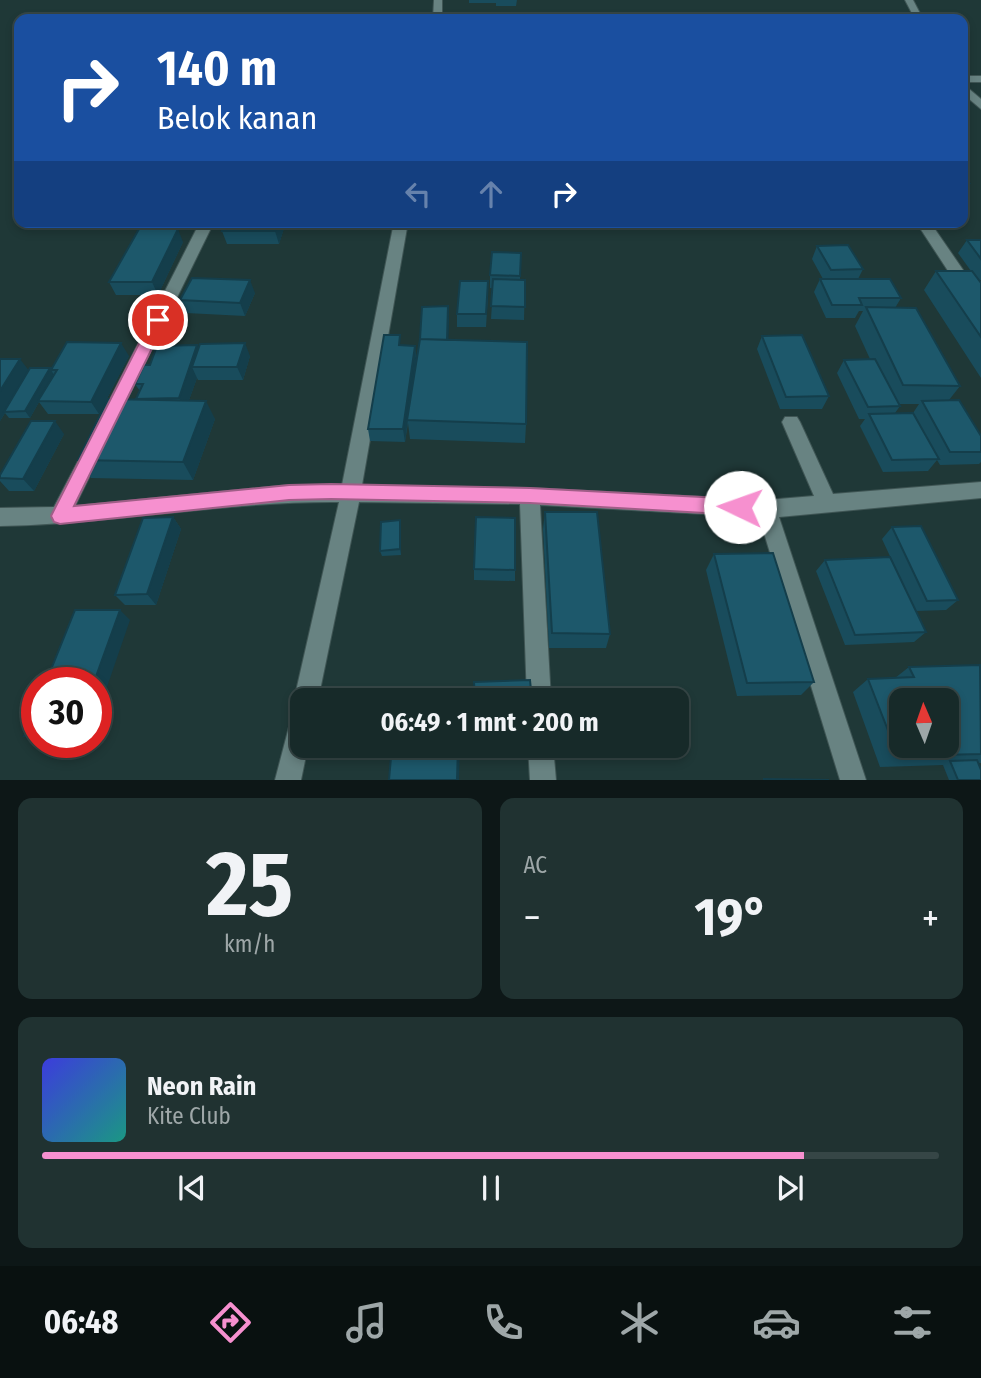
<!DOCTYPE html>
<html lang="id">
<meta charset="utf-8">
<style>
:root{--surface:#172a29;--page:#203231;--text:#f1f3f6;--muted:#9ea7a8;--line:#364646;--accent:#f690cf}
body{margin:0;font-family:"Fira Sans Condensed",sans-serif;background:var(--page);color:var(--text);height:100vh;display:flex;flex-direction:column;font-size:26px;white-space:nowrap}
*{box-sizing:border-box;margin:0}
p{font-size:23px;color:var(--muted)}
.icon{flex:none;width:38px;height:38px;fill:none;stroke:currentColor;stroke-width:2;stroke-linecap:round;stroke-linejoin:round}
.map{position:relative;height:780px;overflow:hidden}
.drawer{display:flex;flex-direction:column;gap:18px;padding:18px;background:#0d1717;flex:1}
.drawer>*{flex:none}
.guide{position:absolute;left:14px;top:14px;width:954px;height:214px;border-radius:14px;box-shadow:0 4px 10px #0003,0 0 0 2px var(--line);background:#1a4fa0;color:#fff;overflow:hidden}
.needle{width:46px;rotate:358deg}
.tools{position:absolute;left:889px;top:688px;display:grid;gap:14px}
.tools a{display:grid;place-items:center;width:70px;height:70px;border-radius:14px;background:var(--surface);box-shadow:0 4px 10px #0003,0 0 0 2px var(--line);font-size:35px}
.speed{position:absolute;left:21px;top:667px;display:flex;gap:14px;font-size:35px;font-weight:700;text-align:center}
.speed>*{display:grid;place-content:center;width:91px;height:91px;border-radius:50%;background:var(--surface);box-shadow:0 4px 10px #0003,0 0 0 2px var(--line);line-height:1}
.speed .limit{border:10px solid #d22;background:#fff;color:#111}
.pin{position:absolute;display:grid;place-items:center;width:60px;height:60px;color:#fff;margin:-30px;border:4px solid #fff;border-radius:50%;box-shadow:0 2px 7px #0007}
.me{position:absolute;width:77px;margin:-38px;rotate:273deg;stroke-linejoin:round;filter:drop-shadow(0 0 5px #0008)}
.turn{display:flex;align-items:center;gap:24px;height:147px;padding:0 28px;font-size:32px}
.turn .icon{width:91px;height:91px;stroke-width:2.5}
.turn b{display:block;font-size:49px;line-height:60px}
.lanes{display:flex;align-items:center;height:66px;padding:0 28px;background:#0003;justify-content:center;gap:35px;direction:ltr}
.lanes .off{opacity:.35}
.big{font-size:52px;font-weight:700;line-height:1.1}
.drawer .widget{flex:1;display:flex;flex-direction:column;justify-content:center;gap:10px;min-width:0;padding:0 24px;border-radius:14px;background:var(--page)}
.drawer .dial{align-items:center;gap:0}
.dial b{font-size:91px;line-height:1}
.song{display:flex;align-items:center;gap:21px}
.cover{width:84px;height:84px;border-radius:10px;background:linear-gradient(135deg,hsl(240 70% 55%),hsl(170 70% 35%))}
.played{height:7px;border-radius:4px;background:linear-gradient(90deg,var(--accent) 85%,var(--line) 85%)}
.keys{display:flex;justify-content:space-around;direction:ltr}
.heat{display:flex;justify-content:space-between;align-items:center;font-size:38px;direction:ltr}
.drawer .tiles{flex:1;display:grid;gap:18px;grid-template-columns:1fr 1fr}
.widget:last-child{grid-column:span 2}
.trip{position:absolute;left:290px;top:688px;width:399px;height:70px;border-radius:14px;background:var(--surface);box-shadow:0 4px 10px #0003,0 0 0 2px var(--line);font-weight:700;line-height:70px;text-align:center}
.dock{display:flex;height:112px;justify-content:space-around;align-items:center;background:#091110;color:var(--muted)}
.dock .icon{width:49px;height:49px}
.dock .selected{color:var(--accent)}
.dock b{font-size:32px;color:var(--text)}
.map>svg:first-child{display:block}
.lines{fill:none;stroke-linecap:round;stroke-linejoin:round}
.minor-casing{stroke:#3f5554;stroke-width:2}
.minor{fill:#688382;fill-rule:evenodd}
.wall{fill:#194c5c;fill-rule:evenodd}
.shaded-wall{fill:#143e4b}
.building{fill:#1d586b;stroke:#143e4b;stroke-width:2;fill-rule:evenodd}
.route{fill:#f690cf;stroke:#a05e87;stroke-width:2}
</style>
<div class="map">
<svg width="981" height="780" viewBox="0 0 981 780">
<rect width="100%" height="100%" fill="#1f3837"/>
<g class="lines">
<g class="minor-casing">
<path id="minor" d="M434 0H442V19H433Z
M905 0H913L923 19H915Z
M962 76H981V82H962Z
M962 83 981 99V109L962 93Z
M200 222H214L115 424H103L100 419Z
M394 222H408L362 485 530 488 766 500 814 496 782 422 785 417H797L800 422 833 494 981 482V498L779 517 866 780H840L759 517 540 505 551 700H527L520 504 359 502 318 700H303V746H308L301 780H275L295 704 294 700 339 502C226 501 113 524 0 526V508L54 507 88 442 95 439 102 442 104 447 75 506 289 485H342Z
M916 222H930L981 296V313L975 312Z
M528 746H553L556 780H530Z"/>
</g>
<use href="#minor" class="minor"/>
</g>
<path class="wall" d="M469 0H517L516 6H496V3H469Z
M962 174 969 183 962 194Z
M286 222 279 244H227L222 231Z
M967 240H981V280H979L981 283V378L924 290 936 271H971L958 253Z
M183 242 158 295H116L109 282Z
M817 246 863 269 858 279 901 298 895 308 960 386 949 400 981 436V462L979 464 940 465 937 460 928 471 883 472 860 426 865 419H859L837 373 844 360 870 359 855 326 863 311H859L855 318H826L814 292 820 279H823L812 259ZM898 404H919L913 413H895L900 406Z
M521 253 520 279 525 280 524 320 491 319 493 288H490V275Z
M255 293 245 316 186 313 180 300Z
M488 295 486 327H457V314Z
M448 306V340L526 424 525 443 410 439 408 423 405 442 370 441 368 429 402 345 415 346 416 359 420 339Z
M762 336 829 396 822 409H780L757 349Z
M197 345 198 348 250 356 243 380H198L197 378 189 400 215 419 193 480 91 478 78 460 136 399 140 391 135 384 150 365Z
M129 356 99 414H48L39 402 30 418H9L5 413 0 421V359L29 370H51Z
M64 434 34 491H9L0 481V475Z
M545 512 610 634 606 648H549L543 529Z
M173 517 181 529 156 605H125L115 595Z
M401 526V555L382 556 380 551Z
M892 527 958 600 946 610 916 611 926 632 914 642 845 645 816 571 825 560 895 567 882 539Z
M714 554 814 682 801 695 737 696 706 570Z
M474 569 515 570V581L474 580Z
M909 667H981V763H978L981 780H949L943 765 880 767 853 692 868 679 895 678Z
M37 704V742H88V744H38L24 736Z"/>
<path class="shaded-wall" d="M278 222H286L279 244 275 231Z
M178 229 183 242 158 295 152 282Z
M250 280 255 293 245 316 240 303Z
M448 306 449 320 448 355 447 342Z
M121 343 129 356 99 414 91 402Z
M245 343 250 356 243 380 237 367Z
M197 345 203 359 192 367 197 378 185 411 179 398Z
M415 346 416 359 405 442 403 429Z
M20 359 30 372 4 412 5 413 0 421V391Z
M50 368 54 375 30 418 25 411Z
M206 401 215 419 193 480 183 462Z
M55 421 64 434 34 491 23 479Z
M173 517 181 529 156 605 147 594Z
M400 520 401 526V555L400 549Z
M120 610 130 620 96 719V682H94Z
M458 746H460L459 780H457Z"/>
<path class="building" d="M486 13H514V19H486Z
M962 174 969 183H962Z
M226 222H278L275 231H222Z
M139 229H178L152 282H109Z
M967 240H981V259Z
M848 245 863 269 831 270 817 246Z
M492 252 521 253 520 276 490 275Z
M936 271H972L981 283V337Z
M192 278 250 280 240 303 180 300Z
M493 279 525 280V307L491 306Z
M820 279H890L901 298H859L862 305H832Z
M460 281H488L486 314H457Z
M448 306 447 340 420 339 422 307Z
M866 307 916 308 960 386 903 385Z
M384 335H400L399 345 415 346 403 429H368Z
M802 335 829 396 786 397 762 336Z
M420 339 527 342 526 424 407 420Z
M67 342 121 343 91 402 38 401 57 370H51Z
M245 343 237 367H192L200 344Z
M197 345 179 398 136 399 143 384H135L144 365H150L157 346Z
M0 359H20L0 391Z
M875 359 900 406 868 407 844 360Z
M30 368H50L25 411 4 412Z
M108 399 206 401 183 462 78 460Z
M959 400 981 436V452H950L922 401Z
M913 413 939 459 892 460 869 414Z
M31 421H55L23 479 0 478V475Z
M545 512H597L610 634 552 633Z
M173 517 147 594 115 595 143 518Z
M476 517 515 518V570L474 569Z
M400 520V549L380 551 381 522Z
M921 526 958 600 927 601 892 527Z
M773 553 814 682 747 683 714 554Z
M890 557 926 632 855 635 825 560Z
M75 610H120L94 682H46Z
M980 665 981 754 898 756 868 679 914 677 909 667ZM901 700H947V746H901Z
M530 680 532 700H475L474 682Z
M398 692 461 693 460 700H397Z
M37 704V736H24Z
M392 746H458L457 780H389Z
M977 760 981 770V780H958L950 761Z
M764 779 829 780H764Z"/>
<path class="route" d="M158 315 166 320 74 506 289 485 331 484 530 488 740 499 747 502 749 507 747 513 740 515 530 503 331 499 289 500 60 524 54 522 51 516 54 510 151 320Z"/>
</svg>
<div class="tools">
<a><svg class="needle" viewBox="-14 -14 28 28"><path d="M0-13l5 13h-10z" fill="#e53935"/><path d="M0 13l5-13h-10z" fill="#9ea7a8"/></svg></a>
</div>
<div class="speed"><div class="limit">30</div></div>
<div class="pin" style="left:158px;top:320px;background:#d93025"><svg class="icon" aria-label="arrive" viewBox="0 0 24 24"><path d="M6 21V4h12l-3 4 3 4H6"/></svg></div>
<svg class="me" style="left:740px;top:507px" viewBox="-20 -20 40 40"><circle r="19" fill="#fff"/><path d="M0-13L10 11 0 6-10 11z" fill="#f690cf"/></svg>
<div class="trip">06:49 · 1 mnt · 200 m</div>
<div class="guide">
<div class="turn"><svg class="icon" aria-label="right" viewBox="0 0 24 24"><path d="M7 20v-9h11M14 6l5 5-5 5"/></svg><div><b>140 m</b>Belok kanan</div></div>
<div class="lanes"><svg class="icon off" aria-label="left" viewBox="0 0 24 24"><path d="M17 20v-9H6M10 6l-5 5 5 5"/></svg><svg class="icon off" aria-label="ahead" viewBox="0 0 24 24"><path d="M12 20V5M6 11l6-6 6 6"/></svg><svg class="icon" aria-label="right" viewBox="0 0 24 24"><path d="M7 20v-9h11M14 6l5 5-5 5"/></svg></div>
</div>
</div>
<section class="drawer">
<div class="tiles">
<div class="widget dial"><b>25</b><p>km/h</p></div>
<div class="widget"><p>AC</p>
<div class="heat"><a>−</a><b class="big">19°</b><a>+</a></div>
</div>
<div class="widget">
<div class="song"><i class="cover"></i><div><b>Neon Rain</b><p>Kite Club</p></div></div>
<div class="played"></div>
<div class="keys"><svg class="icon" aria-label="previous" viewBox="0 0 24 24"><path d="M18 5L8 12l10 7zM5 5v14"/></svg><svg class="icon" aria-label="pause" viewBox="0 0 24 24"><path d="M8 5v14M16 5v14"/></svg><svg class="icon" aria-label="next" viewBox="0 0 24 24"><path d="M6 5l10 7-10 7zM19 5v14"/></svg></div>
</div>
</div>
</section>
<nav class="dock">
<b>06:48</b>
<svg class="icon selected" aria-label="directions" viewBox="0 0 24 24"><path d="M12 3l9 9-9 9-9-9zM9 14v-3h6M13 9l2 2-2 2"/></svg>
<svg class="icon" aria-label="music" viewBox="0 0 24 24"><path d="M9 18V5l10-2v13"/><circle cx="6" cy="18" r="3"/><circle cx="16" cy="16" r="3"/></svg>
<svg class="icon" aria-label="phone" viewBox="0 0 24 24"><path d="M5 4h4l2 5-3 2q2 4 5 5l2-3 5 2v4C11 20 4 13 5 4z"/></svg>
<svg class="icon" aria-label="climate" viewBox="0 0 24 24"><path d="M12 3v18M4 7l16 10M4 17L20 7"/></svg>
<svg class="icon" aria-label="car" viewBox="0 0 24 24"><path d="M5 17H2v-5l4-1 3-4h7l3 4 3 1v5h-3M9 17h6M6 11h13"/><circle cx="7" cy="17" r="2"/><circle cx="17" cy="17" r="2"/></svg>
<svg class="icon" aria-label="filters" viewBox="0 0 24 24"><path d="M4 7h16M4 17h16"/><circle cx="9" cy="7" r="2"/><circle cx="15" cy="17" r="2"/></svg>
</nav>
